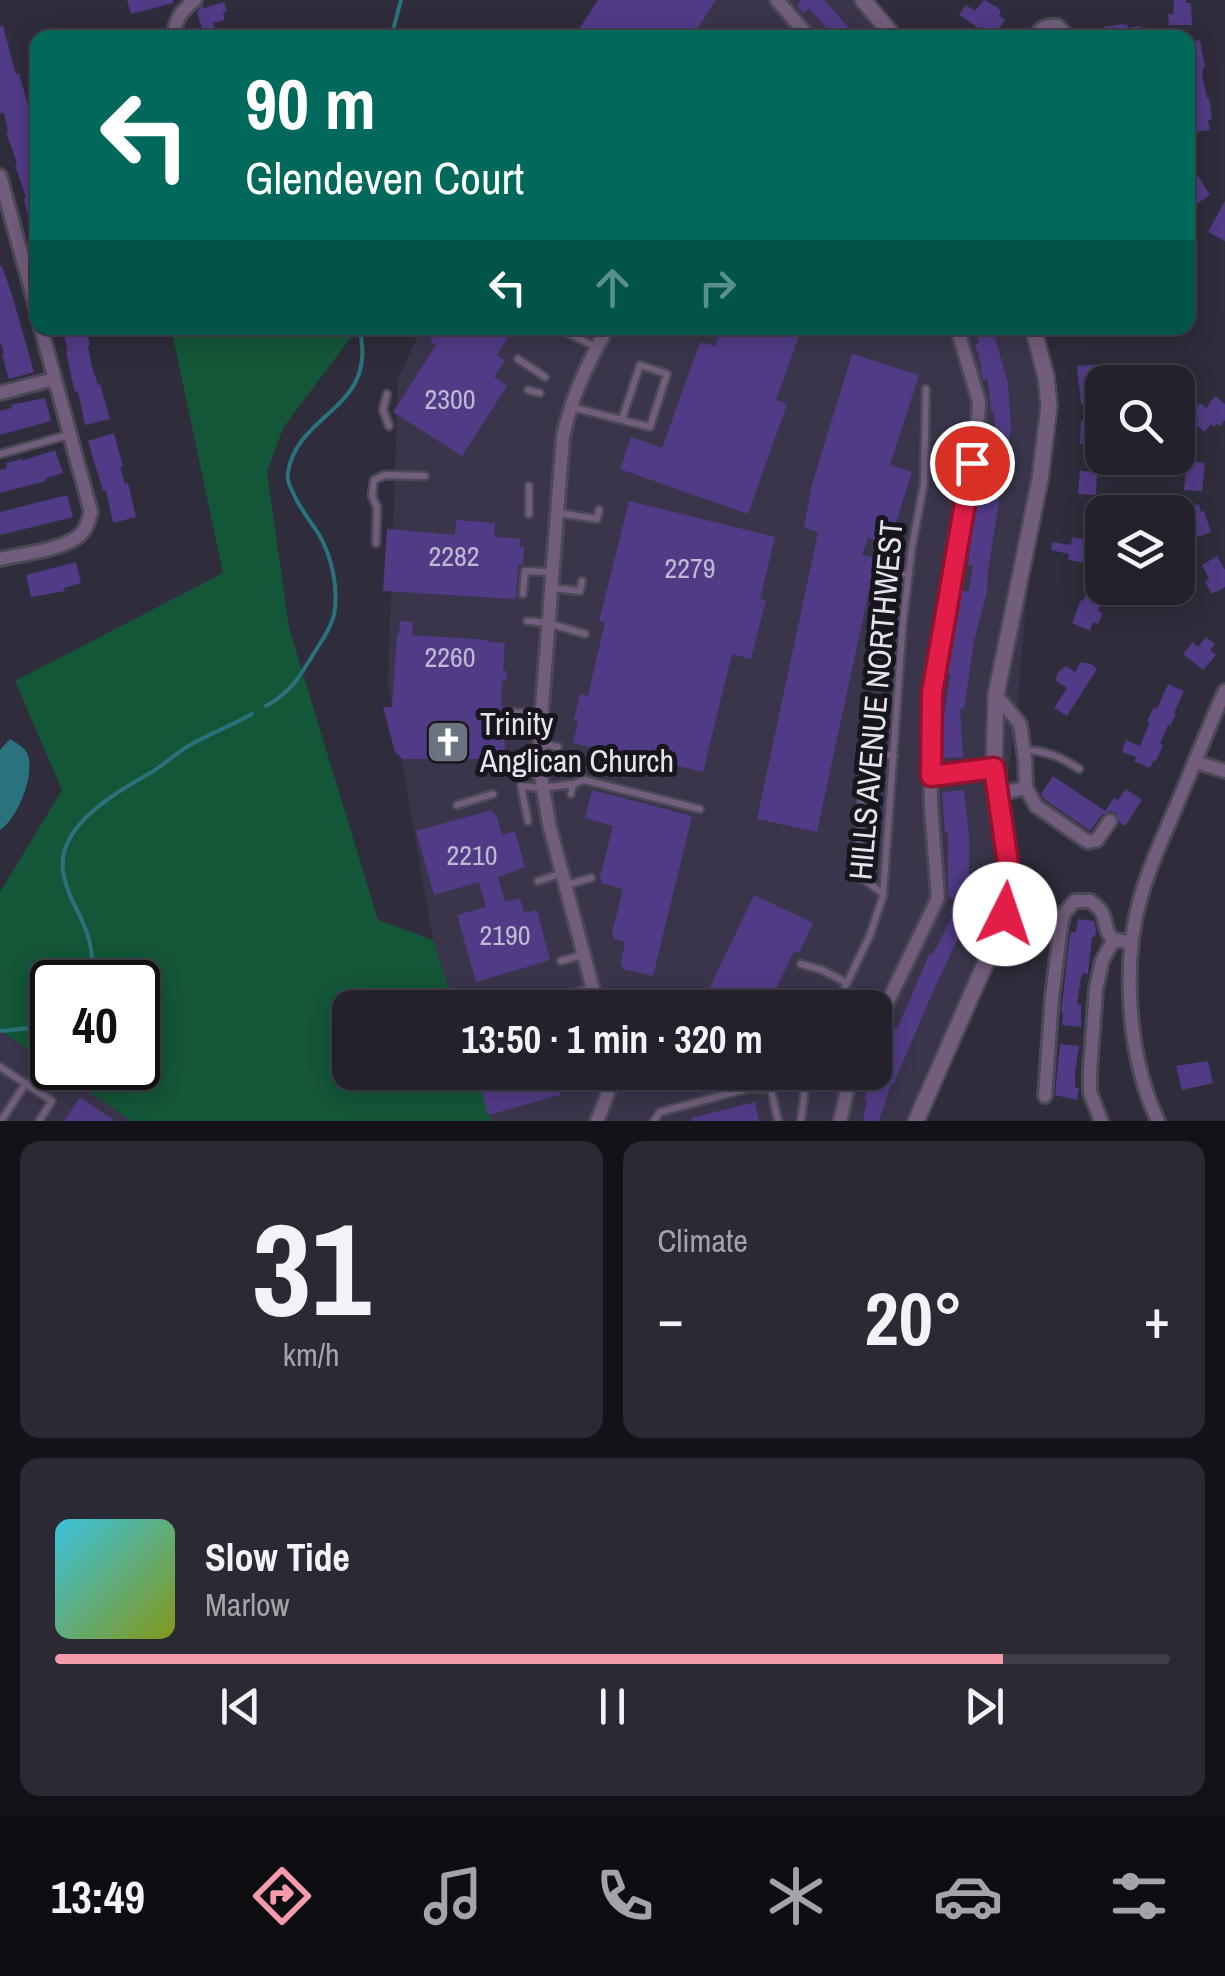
<!DOCTYPE html>
<meta charset="utf-8">
<style>
:root{--surface:#23212c;--page:#2b2934;--text:#f1f3f6;--muted:#a3a3a9;--line:#403e48;--accent:#f39aab}
body{margin:0;font-family:"Archivo Narrow",sans-serif;background:var(--page);color:var(--text);height:100vh;display:flex;flex-direction:column;font-size:38px;white-space:nowrap}
*{box-sizing:border-box;margin:0}
p{font-size:32px;color:var(--muted)}
.icon{flex:none;width:55px;height:55px;fill:none;stroke:currentColor;stroke-width:2;stroke-linecap:round;stroke-linejoin:round}
.map{position:relative;height:1121px;overflow:hidden}
.sheet{display:flex;flex-direction:column;gap:20px;padding:20px;background:#131218;flex:1}
.sheet>*{flex:none}
.guide{position:absolute;left:30px;top:30px;width:1165px;height:305px;border-radius:20px;box-shadow:0 5px 25px #0003,0 0 0 2px var(--line);background:#00695c;color:#fff;overflow:hidden}
.tools{position:absolute;left:1085px;top:365px;display:grid;gap:20px}
.tools a{display:grid;place-items:center;width:110px;height:110px;border-radius:20px;background:var(--surface);box-shadow:0 5px 25px #0003,0 0 0 2px var(--line);font-size:50px}
.speed{position:absolute;left:30px;top:960px;display:flex;gap:20px;font-size:50px;font-weight:700;text-align:center}
.speed>*{display:grid;place-content:center;width:130px;height:130px;border-radius:50%;background:var(--surface);box-shadow:0 5px 25px #0003,0 0 0 2px var(--line);line-height:1}
.speed .limit{border:5px solid #111;border-radius:15px;background:#fff;color:#111}
.pin{position:absolute;display:grid;place-items:center;width:85px;height:85px;color:#fff;margin:-42px;border:5px solid #fff;border-radius:50%;box-shadow:0 2px 10px #0007}
.me{position:absolute;width:110px;margin:-55px;rotate:4deg;stroke-linejoin:round;filter:drop-shadow(0 0 8px #0008)}
.turn{display:flex;align-items:center;gap:35px;height:210px;padding:0 50px;font-size:45px}
.turn .icon{width:130px;height:130px;stroke-width:2.5}
.turn b{display:block;font-size:70px;line-height:85px}
.lanes{display:flex;align-items:center;height:95px;padding:0 50px;background:#0003;justify-content:center;gap:50px;direction:ltr}
.lanes .off{opacity:.35}
.big{font-size:75px;font-weight:800;line-height:1.1}
.sheet .card{flex:1;display:flex;flex-direction:column;justify-content:center;gap:15px;min-width:0;padding:0 35px;border-radius:20px;background:var(--page)}
.sheet .dial{align-items:center;gap:0}
.dial b{font-size:130px;line-height:1}
.song{display:flex;align-items:center;gap:30px}
.cover{width:120px;height:120px;border-radius:15px;background:linear-gradient(135deg,hsl(190 70% 55%),hsl(70 70% 35%))}
.played{height:10px;border-radius:5px;background:linear-gradient(90deg,var(--accent) 85%,var(--line) 85%)}
.keys{display:flex;justify-content:space-around;direction:ltr}
.heat{display:flex;justify-content:space-between;align-items:center;font-size:55px;direction:ltr}
.sheet .tiles{flex:1;display:grid;gap:20px;grid-template-columns:1fr 1fr}
.card:last-child{grid-column:span 2}
.trip{position:absolute;left:332px;top:990px;width:560px;height:100px;border-radius:20px;background:var(--surface);box-shadow:0 5px 25px #0003,0 0 0 2px var(--line);font-weight:800;line-height:100px;text-align:center}
.dock{display:flex;height:160px;justify-content:space-around;align-items:center;background:#0e0d12;color:var(--muted)}
.dock .icon{width:70px;height:70px}
.dock .selected{color:var(--accent)}
.dock b{font-size:45px;color:var(--text)}
.map>svg:first-child{display:block}
.built{fill:#3a354b}
.green{fill:#145638}
.water{fill:#2a727d}
.lines{fill:none;stroke-linecap:round;stroke-linejoin:round}
.stream{stroke:#2a727d;stroke-width:4}
.building{fill:#523b86}
.service-casing{stroke:#4c4957;stroke-width:11}
.minor-casing{stroke:#4c4957;stroke-width:18}
.tertiary-casing{stroke:#4c4957;stroke-width:20}
.service{stroke:#725d7c;stroke-width:6}
.minor{stroke:#725d7c;stroke-width:12}
.tertiary{stroke:#725d7c;stroke-width:15}
.route-casing{stroke:#92132f;stroke-width:25}
.route{stroke:#e11d48;stroke-width:18}
.labels{text-anchor:middle;stroke-width:10;stroke-linejoin:round;paint-order:stroke}
.number-label{font-size:28px;fill:#c0b9d3}
.street-label{font-size:32px;fill:#e5e3ed;stroke:#17161d}
.poi-label{font-size:32px;fill:#e5e3ed;stroke:#17161d;text-anchor:start}
</style>
<div class="map">
<svg width="1225" height="1121" viewBox="0 0 1225 1121">
<rect width="100%" height="100%" fill="#2f2c3b"/>
<path class="built" d="M604 0H867L897 38H578Z
M421 328H1022L1044 398 1018 698 996 869V944L914 1121H491L476 1073 875 1072V1008L455 1007 433 940 388 682 398 379Z
M0 1030 52 1068 137 1121H0Z"/>
<path class="green" d="M171 328H358L283 428 267 472 289 628 378 920 433 940 455 1007 350 1008V1072L476 1073 491 1121H132L54 1068H138V982H52V1066L0 1030V892L62 790 15 681 223 573Z"/>
<path class="water" d="M10 739C17 743 26 748 28 756 35 775 17 820 0 830V750Z"/>
<g class="lines">
<path class="stream" d="M391 38 401 0
M266 706C292 692 301 674 316 650 323 639 331 628 334 615 339 589 332 556 318 533 311 522 303 512 297 501 293 491 286 483 288 472 298 411 380 409 359 328
M91 982C93 967 93 952 88 936 81 914 66 894 63 871 57 827 113 794 145 776 161 768 174 754 190 745 210 734 232 725 252 714
M0 1031 52 1026"/>
</g>
<path class="building" d="M127 0H173V3L131 14Z
M598 0H716L691 38H573Z
M801 0H824L858 38H835L809 8 804 14 797 6Z
M984 0 997 7 1001 12 999 16 1005 20 996 32 990 28 988 31 982 27 980 29 959 15 966 5 975 11Z
M1174 0H1186V3H1191L1192 25H1169L1168 14H1173Z
M224 2 227 12 223 13 225 20 213 23 217 38H205L197 12 203 5 204 8Z
M1122 24 1128 25V28L1140 26 1141 36 1105 38 1104 27Z
M0 26H3L16 74 19 73 33 124H31L35 141 38 140V234H34L27 213 24 199 26 197 15 166 17 163 6 132H8L4 113H0Z
M1200 40 1205 68H1203L1202 75 1207 98H1209L1212 119 1208 120 1210 130 1195 132 1194 121 1188 122V101H1191L1188 78V42Z
M1194 170 1210 195 1195 205 1188 194V175Z
M1225 201V241L1208 232Z
M0 266H2L13 298 34 372 9 379 7 372 9 371 7 372 2 355 4 354 0 341Z
M62 328H86L90 345 88 346 91 363 98 385 100 384 110 419 85 425 78 391 75 392 71 375 66 351H68Z
M416 328H514L497 355 505 360 494 377 507 386 462 456 393 412 436 345 430 341 432 338Z
M722 328H802L776 400 787 404 748 514 620 469 631 437 662 448 700 342 715 346Z
M974 328H992L1008 383 1011 428 988 570 987 591 974 641 964 709H960L963 757 942 758V716H944L950 674H946L961 591H969L973 565H968L972 523 976 504H981L995 429 994 412H991L988 379 983 380 980 369H982L975 344 979 343Z
M852 354 919 375 890 465 912 472 889 544 868 538 862 555 876 558 817 832 757 819 818 532 804 528 811 488Z
M1106 364 1108 382H1102V392H1098L1099 403 1081 404 1077 366Z
M1215 396 1225 404V420L1220 426 1217 424 1214 427 1211 424 1205 432 1195 424 1198 420 1192 414 1200 403 1206 408Z
M45 398 51 421 0 435V411L12 408 11 405Z
M1081 421H1100L1099 445 1080 444Z
M114 433 123 467H120L125 484 128 483 136 517 113 523 106 490 103 491 88 441Z
M55 450 63 473 46 478V481L0 493V470L7 468 6 463 21 459 22 461Z
M1175 460 1205 463 1202 491 1184 490 1186 471 1174 470Z
M1080 471 1097 472 1096 495 1078 494Z
M67 495 73 517 0 535V512Z
M629 501 775 537 760 599 766 600 751 659 732 654 703 772 595 746 594 748 573 743 578 721 574 720 580 694 588 696 605 622 599 621Z
M1199 504 1201 512 1204 511 1211 532 1192 539 1185 517 1192 515 1189 507Z
M456 520 495 523 494 537 520 539 519 547H524L523 565H518L516 599 383 591 387 529 455 535Z
M1072 537 1095 541 1091 564 1068 560 1069 554 1051 550 1052 542 1071 545Z
M1217 556 1225 570V587L1212 594 1205 582 1209 579 1202 565Z
M76 562 81 583 64 588 65 591 31 597 26 575Z
M1091 583 1107 590 1098 611 1103 613 1098 624 1093 622 1090 631 1072 623 1081 600 1083 601Z
M400 621 413 622 412 635 489 640 488 642 505 643 503 671H507L506 681H502L501 706H506L500 712 502 717 506 720 504 759H403L395 752 383 707H392L397 634H399Z
M1206 637 1215 644 1210 650 1216 655 1203 670 1183 654 1193 642 1198 647Z
M1081 662 1091 664 1097 669 1067 716 1054 708 1067 688 1055 680 1058 672 1066 666 1075 672Z
M1168 684 1184 691 1174 713 1176 714 1170 726 1168 725 1160 744 1163 745 1156 761 1154 760 1150 768 1134 761 1136 757 1122 752 1126 740 1140 746 1150 722 1147 721 1154 707 1157 709Z
M1053 776 1105 811 1114 798 1118 800 1126 789 1142 800 1125 826 1120 823 1116 813 1110 811 1102 815 1090 831 1044 799 1041 794Z
M592 790 692 816 653 976 623 969 621 961 625 942 614 939 612 933 623 889 602 883 600 877 613 826 585 818Z
M964 790 969 836V881L975 882 973 898 962 930 934 989 893 1085 891 1084 879 1121H865L863 1119 867 1101 864 1100 875 1072V1064L883 1047 886 1048 895 1028 897 1029 930 953 932 954 938 945 952 915 949 914 955 899 948 898V832L945 833 942 792Z
M492 810 494 815 496 814 502 835 515 831 525 867 498 877 505 902 520 898 524 913 537 910 550 960 476 982 457 915 486 907 479 882 434 895 416 831Z
M754 895 813 923 799 953 794 951 767 1008H700Z
M1078 919 1094 921 1096 929 1095 937H1092L1088 974 1083 973 1081 977 1077 1004 1081 1005V1027L1062 1025 1063 1013H1061L1069 941 1071 932H1076Z
M1060 1044 1079 1046 1075 1073V1087L1079 1088 1077 1100 1055 1095Z
M1208 1061 1213 1083 1182 1090 1176 1066Z
M477 1072H554L560 1095 488 1115Z
M80 1097 115 1121H64Z
M755 1102 759 1121H692L691 1118Z"/>
<g class="lines">
<g class="service-casing">
<path id="service" d="M564 331 596 347
M518 359 545 377
M528 390 540 393
M387 394 383 410 389 426
M571 407 650 427 667 374 640 365 622 419
M0 454 68 435
M529 486V514
M558 513 597 519 599 510
M376 543 377 507 372 496 374 480 385 475 425 476
M889 575 909 574
M551 588 580 591 582 581
M523 594 525 571 551 572
M527 621 548 623 585 634
M507 713 541 712
M865 732 858 869 862 878 882 893
M541 744 558 747
M863 750 894 756
M1025 750C1047 751 1061 757 1079 769
M526 763 540 761
M571 794 573 784 584 780 700 809
M457 805 493 794
M528 821 521 786 542 788 573 784
M538 881 560 874
M566 885 591 878
M561 961 583 955
M801 964 822 970 847 983
M558 997 592 988
M835 1008 870 935 883 896 903 621 912 547 924 483 926 389
M0 1067 52 1101 39 1121
M1 1121 26 1083
M654 1121 660 1112 750 1088 771 1089 778 1121
M801 1121 805 1088 810 1072"/>
</g>
<g class="minor-casing">
<path id="minor" d="M777 0 810 38
M175 38C173 21 182 10 195 0
M1035 38C1040 27 1047 25 1058 26L1069 38
M0 176 38 315
M0 393 54 379
M0 559C22 554 63 550 80 535 87 528 88 521 91 512L41 328
M996 695 1020 724 1025 759 1026 788 1036 806 1088 842 1097 840 1110 821
M1195 762 1225 771
M931 776 994 768
M997 794 1026 788
M598 1008 549 824 541 776 540 733 563 437C571 397 587 363 608 328
M875 1028 938 898 931 807 930 744 933 693 978 418 979 402 957 328
M1045 1096 1052 997 1061 925 1064 913 1075 901H1090C1111 915 1100 923 1112 939L1132 943
M597 1121 608 1093 611 1072
M840 1121 847 1091 855 1072
M1101 1121 1090 1092V1071L1096 989 1102 961 1114 939
M1158 1121C1128 1058 1121 963 1141 896 1151 860 1169 825 1183 790 1197 757 1210 723 1225 691"/>
</g>
<g class="tertiary-casing">
<path id="tertiary" d="M863 0 895 38
M916 1121 996 939 1005 914 1009 870 994 768 996 695 1040 479 1049 406 1046 377 1033 328"/>
</g>
<use href="#service" class="service"/>
<use href="#minor" class="minor"/>
<use href="#tertiary" class="tertiary"/>
</g>
<g class="lines">
<g class="route-casing">
<path id="route" d="M972 463 932 693 931 776 994 768 1009 870 1005 914"/>
</g>
<use href="#route" class="route"/>
</g>
<defs>
<g id="church-square" transform="scale(2.25)"><rect x="-9" y="-9" width="18" height="18" rx="4" fill="#6b7280" stroke="#17161d"/><path d="M-1.2-6h2.4v3.5h3.3v2.4h-3.3V6h-2.4V-.1h-3.3v-2.4h3.3Z" fill="#fff"/></g>
</defs>
<g fill-rule="evenodd">
<use href="#church-square" x="448" y="742"/>
</g>
<g class="labels">
<g class="number-label">
<text x="450" y="409">2300</text>
<text x="454" y="566">2282</text>
<text x="690" y="578">2279</text>
<text x="450" y="667">2260</text>
<text x="472" y="865">2210</text>
<text x="505" y="945">2190</text>
</g>
<g class="street-label">
<text transform="translate(876 700) rotate(-85)" y="11">HILLS AVENUE NORTHWEST</text>
</g>
<g class="poi-label">
<text x="480" y="735">Trinity<tspan x="480" dy="37">Anglican Church</tspan></text>
</g>
</g>
</svg>
<div class="tools">
<a><svg class="icon" aria-label="search" viewBox="0 0 24 24"><circle cx="10" cy="10" r="6"/><path d="M15 15l6 6"/></svg></a>
<a><svg class="icon" aria-label="layers" viewBox="0 0 24 24"><path d="M12 4l9 5-9 5-9-5zM3 14l9 5 9-5"/></svg></a>
</div>
<div class="speed"><div class="limit">40</div></div>
<div class="pin" style="left:972px;top:463px;background:#d93025"><svg class="icon" aria-label="arrive" viewBox="0 0 24 24"><path d="M6 21V4h12l-3 4 3 4H6"/></svg></div>
<svg class="me" style="left:1005px;top:914px" viewBox="-20 -20 40 40"><circle r="19" fill="#fff"/><path d="M0-13L10 11 0 6-10 11z" fill="#e11d48"/></svg>
<div class="trip">13:50 · 1 min · 320 m</div>
<div class="guide">
<div class="turn"><svg class="icon" aria-label="left" viewBox="0 0 24 24"><path d="M17 20v-9H6M10 6l-5 5 5 5"/></svg><div><b>90 m</b>Glendeven Court</div></div>
<div class="lanes"><svg class="icon" aria-label="left" viewBox="0 0 24 24"><path d="M17 20v-9H6M10 6l-5 5 5 5"/></svg><svg class="icon off" aria-label="ahead" viewBox="0 0 24 24"><path d="M12 20V5M6 11l6-6 6 6"/></svg><svg class="icon off" aria-label="right" viewBox="0 0 24 24"><path d="M7 20v-9h11M14 6l5 5-5 5"/></svg></div>
</div>
</div>
<section class="sheet">
<div class="tiles">
<div class="card dial"><b>31</b><p>km/h</p></div>
<div class="card"><p>Climate</p>
<div class="heat"><a>−</a><b class="big">20°</b><a>+</a></div>
</div>
<div class="card">
<div class="song"><i class="cover"></i><div><b>Slow Tide</b><p>Marlow</p></div></div>
<div class="played"></div>
<div class="keys"><svg class="icon" aria-label="previous" viewBox="0 0 24 24"><path d="M18 5L8 12l10 7zM5 5v14"/></svg><svg class="icon" aria-label="pause" viewBox="0 0 24 24"><path d="M8 5v14M16 5v14"/></svg><svg class="icon" aria-label="next" viewBox="0 0 24 24"><path d="M6 5l10 7-10 7zM19 5v14"/></svg></div>
</div>
</div>
</section>
<nav class="dock">
<b>13:49</b>
<svg class="icon selected" aria-label="directions" viewBox="0 0 24 24"><path d="M12 3l9 9-9 9-9-9zM9 14v-3h6M13 9l2 2-2 2"/></svg>
<svg class="icon" aria-label="music" viewBox="0 0 24 24"><path d="M9 18V5l10-2v13"/><circle cx="6" cy="18" r="3"/><circle cx="16" cy="16" r="3"/></svg>
<svg class="icon" aria-label="phone" viewBox="0 0 24 24"><path d="M5 4h4l2 5-3 2q2 4 5 5l2-3 5 2v4C11 20 4 13 5 4z"/></svg>
<svg class="icon" aria-label="climate" viewBox="0 0 24 24"><path d="M12 3v18M4 7l16 10M4 17L20 7"/></svg>
<svg class="icon" aria-label="car" viewBox="0 0 24 24"><path d="M5 17H2v-5l4-1 3-4h7l3 4 3 1v5h-3M9 17h6M6 11h13"/><circle cx="7" cy="17" r="2"/><circle cx="17" cy="17" r="2"/></svg>
<svg class="icon" aria-label="filters" viewBox="0 0 24 24"><path d="M4 7h16M4 17h16"/><circle cx="9" cy="7" r="2"/><circle cx="15" cy="17" r="2"/></svg>
</nav>
